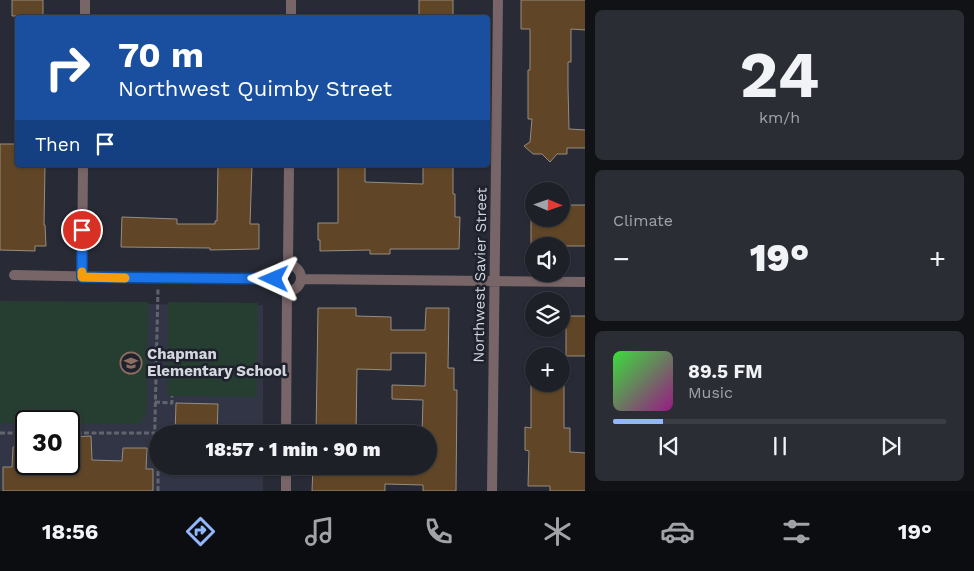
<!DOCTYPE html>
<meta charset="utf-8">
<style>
:root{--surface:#1e2028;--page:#2b2d34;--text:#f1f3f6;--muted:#a1a3a8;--line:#3c3e45;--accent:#92b7fd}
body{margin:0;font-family:"Work Sans",sans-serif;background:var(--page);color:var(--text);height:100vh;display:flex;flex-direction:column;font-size:19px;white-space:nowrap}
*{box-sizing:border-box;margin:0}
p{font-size:16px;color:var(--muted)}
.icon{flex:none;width:28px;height:28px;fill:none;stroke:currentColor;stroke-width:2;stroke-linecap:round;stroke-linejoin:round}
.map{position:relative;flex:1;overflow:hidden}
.details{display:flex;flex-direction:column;gap:10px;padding:10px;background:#101216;width:389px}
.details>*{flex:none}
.guide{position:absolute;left:15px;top:15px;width:475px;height:152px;border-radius:5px;box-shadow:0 1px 4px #0004,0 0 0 1px var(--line);background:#1a4fa0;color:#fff;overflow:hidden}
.needle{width:32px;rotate:92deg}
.tools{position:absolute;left:525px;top:182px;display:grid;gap:10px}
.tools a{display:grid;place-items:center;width:45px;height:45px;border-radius:50%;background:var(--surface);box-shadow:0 1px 4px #0004,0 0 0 1px var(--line);font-size:25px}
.speed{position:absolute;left:15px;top:410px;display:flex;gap:10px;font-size:25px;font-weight:700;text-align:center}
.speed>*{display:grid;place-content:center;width:65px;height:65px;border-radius:50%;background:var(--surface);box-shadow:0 1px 4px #0004,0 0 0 1px var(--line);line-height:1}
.speed .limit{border:2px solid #111;border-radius:8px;background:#fff;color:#111}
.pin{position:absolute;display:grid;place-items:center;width:42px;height:42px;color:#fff;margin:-21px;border:2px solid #fff;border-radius:50%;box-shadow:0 1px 5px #0007}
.me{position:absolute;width:55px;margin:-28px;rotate:271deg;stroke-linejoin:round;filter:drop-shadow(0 0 4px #0008)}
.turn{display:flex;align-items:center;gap:18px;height:105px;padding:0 20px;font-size:22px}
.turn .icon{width:65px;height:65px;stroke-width:2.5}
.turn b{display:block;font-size:35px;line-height:42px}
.then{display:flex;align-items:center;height:48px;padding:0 20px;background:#0003;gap:10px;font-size:19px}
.big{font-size:38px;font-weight:800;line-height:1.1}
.details .card{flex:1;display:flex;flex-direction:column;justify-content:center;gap:8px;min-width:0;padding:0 18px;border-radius:8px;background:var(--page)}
.details .dial{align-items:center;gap:0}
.dial b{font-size:65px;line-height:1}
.song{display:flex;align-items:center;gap:15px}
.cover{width:60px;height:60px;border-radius:8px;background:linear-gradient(135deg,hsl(120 70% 55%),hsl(310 70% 35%))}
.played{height:5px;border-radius:2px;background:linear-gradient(90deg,var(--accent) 15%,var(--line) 15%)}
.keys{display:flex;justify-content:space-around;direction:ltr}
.heat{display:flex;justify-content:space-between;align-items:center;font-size:28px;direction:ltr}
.trip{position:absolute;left:149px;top:425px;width:288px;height:50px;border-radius:25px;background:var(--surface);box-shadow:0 1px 4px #0004,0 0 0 1px var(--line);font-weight:800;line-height:50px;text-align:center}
.dock{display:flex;height:80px;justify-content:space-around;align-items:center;background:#0c0d10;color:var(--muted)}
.dock .icon{width:35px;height:35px}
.dock .selected{color:var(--accent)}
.dock b{font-size:22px;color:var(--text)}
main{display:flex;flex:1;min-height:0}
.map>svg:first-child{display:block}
.built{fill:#313545;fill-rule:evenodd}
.green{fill:#263e32}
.building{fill:#604627;stroke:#968c81}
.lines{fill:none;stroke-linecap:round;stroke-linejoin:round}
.path{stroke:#62646e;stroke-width:3;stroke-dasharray:5 2.5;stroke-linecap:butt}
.street{stroke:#786568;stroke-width:10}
.route-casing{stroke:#114b97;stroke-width:12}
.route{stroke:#1a73e8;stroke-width:9}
.slow{stroke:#f59e0b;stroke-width:9}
.labels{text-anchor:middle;stroke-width:5;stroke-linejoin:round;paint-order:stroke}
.street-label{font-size:15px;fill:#d4d6dd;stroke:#1f212c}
.poi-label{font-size:15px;font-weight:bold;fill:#d4d6dd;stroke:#1f212c;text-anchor:start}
</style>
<main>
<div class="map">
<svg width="586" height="491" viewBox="0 0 586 491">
<rect width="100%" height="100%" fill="#282b36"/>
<path class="built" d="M0 303 263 305V434H158V466H263V491H0ZM26 421H69V464H26Z"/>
<path class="green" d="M0 301 148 302 147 415 141 419V424H69V421H26V424L0 423Z
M168 302 258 303 257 397 167 396Z"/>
<path class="building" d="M12 0H43V16H12Z
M419 0H453V18H419Z
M521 0H586V30L571 29V62H568V87L569 129 586 130V148H567V154H557L550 162 542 154H533L524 146 530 142 532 119H528V70H530V29H521Z
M0 144H18V165H45L44 225H45L46 246H35V251L0 250Z
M218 165H252L250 224H259V249L210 250V248L121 247 122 217 177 219V224H215V221H217Z
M338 165H365V182L423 184V165H453V194H455V217H460L459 249H390V254H370V250L320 251V240H318V223H338Z
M561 205H586V246H531V219H561Z
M318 308H356V316L391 317V330H425L426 308H449L448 368H454V390H457L456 491H423V485L385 484V491H312L313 467 385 468V469L411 470V467H429V434H422L423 400 392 399V385L425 386 426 353H391V370L357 369 356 434H316Z
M566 316H586V356H566Z
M531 384H564V428H570V452L586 453V491H550V486H528L529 451 525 450V427L531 428Z
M176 403 218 404 217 434H175Z
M91 436 92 460 122 461 123 448H147L146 469H153V491H3V467H12L13 447H26V464L62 465V464H69V437Z"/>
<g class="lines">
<path class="path" d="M155 402 172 403V396
M0 433H26
M69 433H155
M158 463H154L158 289
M158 491V466"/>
<path class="street" d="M85 18V0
M291 18V0
M275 278a13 13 0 1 1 26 0a13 13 0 1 1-26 0Z
M288 265 289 165
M14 275 159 278 274 279
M82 277 83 165
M301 279 586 282
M286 434 287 292
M286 491V466
M492 491 498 0"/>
</g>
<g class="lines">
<g class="route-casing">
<path id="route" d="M82 230V277L274 279"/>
</g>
<use href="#route" class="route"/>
<path class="slow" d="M82 272V277L125 278"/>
</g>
<defs>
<g id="school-ring" transform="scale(1.125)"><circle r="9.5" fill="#1f212c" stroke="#8d6e63" stroke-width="1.5"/><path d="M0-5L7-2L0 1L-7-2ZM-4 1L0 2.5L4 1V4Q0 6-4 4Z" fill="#8d6e63"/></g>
</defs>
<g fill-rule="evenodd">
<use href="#school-ring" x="131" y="363"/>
</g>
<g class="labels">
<g class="street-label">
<text transform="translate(480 275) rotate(-89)" y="5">Northwest Savier Street</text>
</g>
<g class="poi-label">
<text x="147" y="359">Chapman<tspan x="147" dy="17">Elementary School</tspan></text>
</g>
</g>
</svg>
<div class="tools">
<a><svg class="needle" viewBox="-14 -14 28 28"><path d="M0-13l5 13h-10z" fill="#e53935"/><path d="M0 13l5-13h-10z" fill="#a1a3a8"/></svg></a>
<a><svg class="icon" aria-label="sound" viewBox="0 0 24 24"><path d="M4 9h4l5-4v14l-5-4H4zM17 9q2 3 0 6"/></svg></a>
<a><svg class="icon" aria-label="layers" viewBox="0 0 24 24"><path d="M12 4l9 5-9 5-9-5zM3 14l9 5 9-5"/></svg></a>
<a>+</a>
</div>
<div class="speed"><div class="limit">30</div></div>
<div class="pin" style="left:82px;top:230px;background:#d93025"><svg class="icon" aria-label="arrive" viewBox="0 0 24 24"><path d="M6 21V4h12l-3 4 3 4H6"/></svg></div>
<svg class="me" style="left:274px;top:279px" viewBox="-20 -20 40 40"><path d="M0-17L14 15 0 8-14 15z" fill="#1a73e8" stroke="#fff" stroke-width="4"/></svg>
<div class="trip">18:57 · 1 min · 90 m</div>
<div class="guide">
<div class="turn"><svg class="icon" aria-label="right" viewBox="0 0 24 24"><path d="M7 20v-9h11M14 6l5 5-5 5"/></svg><div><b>70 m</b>Northwest Quimby Street</div></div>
<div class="then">Then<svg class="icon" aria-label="arrive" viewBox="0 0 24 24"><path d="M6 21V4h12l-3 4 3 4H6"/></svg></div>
</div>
</div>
<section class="details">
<div class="card dial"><b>24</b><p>km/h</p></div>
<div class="card"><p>Climate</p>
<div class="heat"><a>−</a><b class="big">19°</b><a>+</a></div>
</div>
<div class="card">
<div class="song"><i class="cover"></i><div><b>89.5 FM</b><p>Music</p></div></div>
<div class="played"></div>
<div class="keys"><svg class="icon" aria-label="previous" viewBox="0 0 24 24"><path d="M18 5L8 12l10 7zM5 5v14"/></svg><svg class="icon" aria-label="pause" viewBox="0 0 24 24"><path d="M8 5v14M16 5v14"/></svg><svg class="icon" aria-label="next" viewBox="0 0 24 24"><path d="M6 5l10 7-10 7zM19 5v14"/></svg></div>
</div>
</section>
</main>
<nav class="dock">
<b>18:56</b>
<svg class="icon selected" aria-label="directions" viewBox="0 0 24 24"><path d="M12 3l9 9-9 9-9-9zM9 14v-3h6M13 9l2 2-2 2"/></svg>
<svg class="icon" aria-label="music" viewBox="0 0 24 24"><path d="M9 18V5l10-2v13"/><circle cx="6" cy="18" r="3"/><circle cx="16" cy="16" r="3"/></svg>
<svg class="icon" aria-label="phone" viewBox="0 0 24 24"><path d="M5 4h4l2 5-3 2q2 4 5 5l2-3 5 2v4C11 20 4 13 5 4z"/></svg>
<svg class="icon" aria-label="climate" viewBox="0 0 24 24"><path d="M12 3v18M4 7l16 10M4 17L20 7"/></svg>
<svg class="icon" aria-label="car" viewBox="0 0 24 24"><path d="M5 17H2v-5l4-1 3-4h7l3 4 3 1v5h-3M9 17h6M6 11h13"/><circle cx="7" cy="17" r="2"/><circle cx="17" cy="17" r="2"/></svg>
<svg class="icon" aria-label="filters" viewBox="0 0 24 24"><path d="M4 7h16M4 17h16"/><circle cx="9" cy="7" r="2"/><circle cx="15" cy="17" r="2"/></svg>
<b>19°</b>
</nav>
